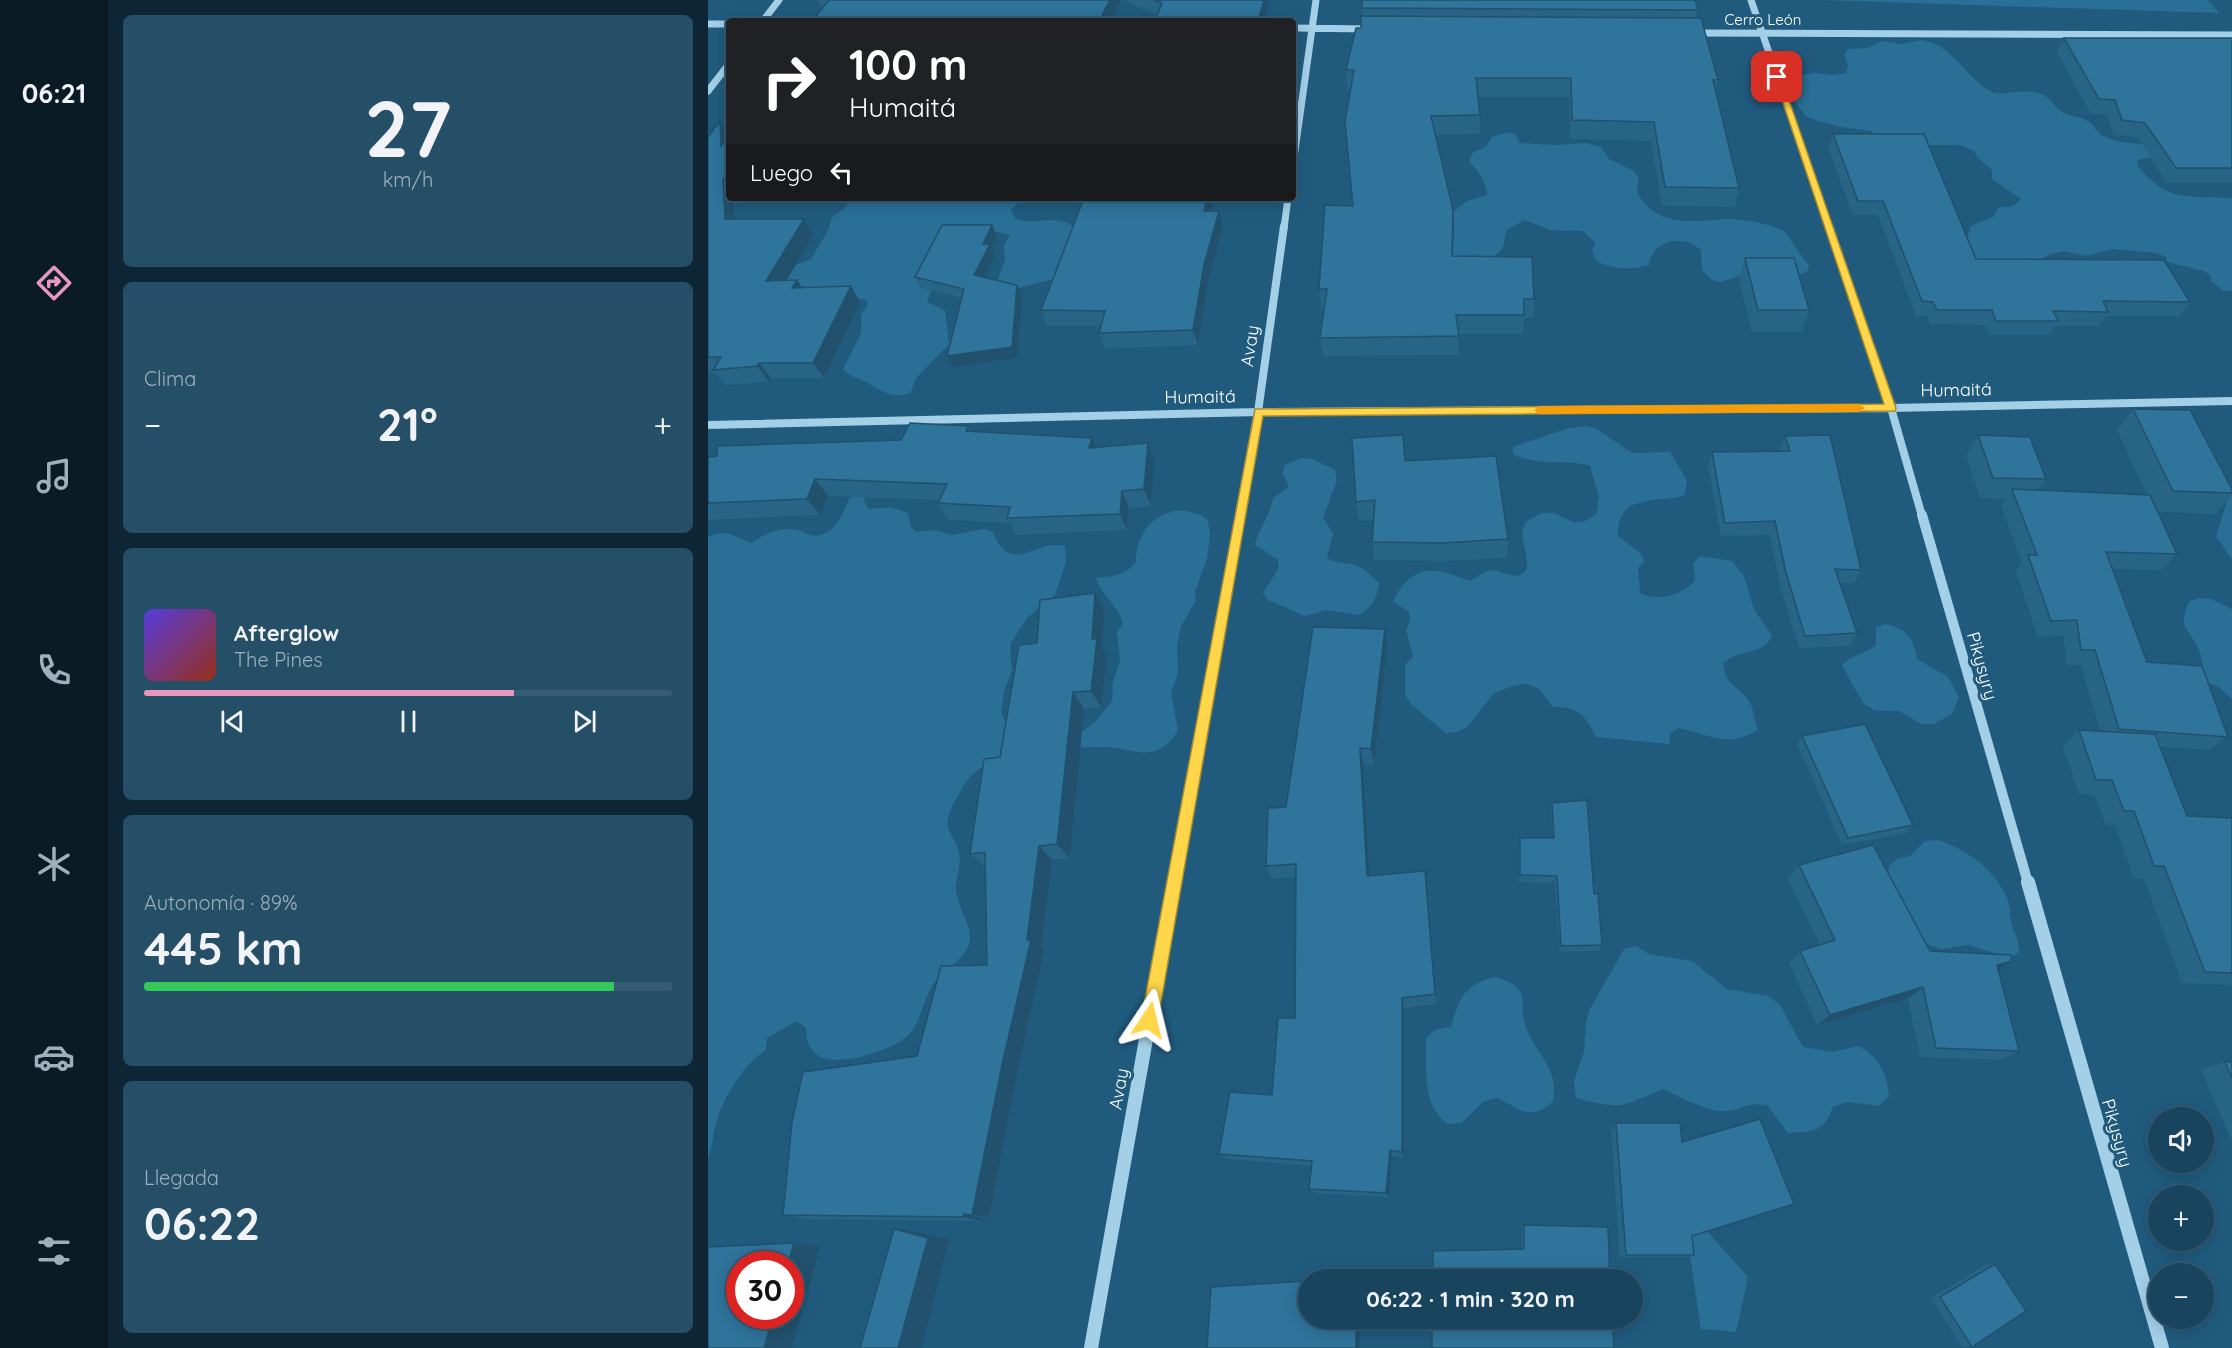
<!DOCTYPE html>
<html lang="es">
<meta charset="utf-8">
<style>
:root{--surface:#18445e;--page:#254e67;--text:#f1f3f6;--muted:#9fb0bc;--line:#365c73;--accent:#e797bd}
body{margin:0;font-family:Quicksand,sans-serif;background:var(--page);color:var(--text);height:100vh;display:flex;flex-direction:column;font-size:22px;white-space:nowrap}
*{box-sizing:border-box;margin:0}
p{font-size:20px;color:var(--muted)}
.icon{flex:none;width:33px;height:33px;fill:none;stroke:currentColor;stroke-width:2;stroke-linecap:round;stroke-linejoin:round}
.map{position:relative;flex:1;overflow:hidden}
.panel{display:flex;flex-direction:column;gap:15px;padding:15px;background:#0d2534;width:600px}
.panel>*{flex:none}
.banner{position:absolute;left:18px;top:18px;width:570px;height:183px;border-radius:6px;box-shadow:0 3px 15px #0003,0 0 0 2px var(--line);background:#202124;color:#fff;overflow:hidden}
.buttons{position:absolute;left:1440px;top:1107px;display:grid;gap:12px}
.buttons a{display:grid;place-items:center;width:66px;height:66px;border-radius:50%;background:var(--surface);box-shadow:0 3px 15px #0003,0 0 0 2px var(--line);font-size:30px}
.speed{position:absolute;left:18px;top:1251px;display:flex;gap:12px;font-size:30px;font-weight:700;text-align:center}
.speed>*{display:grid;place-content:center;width:78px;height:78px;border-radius:50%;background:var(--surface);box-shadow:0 3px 15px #0003,0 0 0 2px var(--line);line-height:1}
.speed .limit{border:9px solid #d22;background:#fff;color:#111}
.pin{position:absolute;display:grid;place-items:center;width:51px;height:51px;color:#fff;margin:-26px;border-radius:12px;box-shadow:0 3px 9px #0006}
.me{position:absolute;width:66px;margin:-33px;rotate:10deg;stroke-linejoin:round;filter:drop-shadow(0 0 4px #0008)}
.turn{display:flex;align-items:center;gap:21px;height:126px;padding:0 24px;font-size:27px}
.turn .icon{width:78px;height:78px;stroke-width:2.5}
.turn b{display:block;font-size:42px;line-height:51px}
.then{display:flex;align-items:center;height:57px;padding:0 24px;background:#0003;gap:12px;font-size:22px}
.big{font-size:45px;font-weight:800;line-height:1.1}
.panel .tile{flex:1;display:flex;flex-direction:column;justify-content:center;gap:9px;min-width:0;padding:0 21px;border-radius:9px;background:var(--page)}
.panel .dial{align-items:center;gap:0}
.dial b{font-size:78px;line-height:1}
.song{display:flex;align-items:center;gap:18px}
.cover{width:72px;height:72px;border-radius:9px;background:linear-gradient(135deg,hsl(250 70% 55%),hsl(10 70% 35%))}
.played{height:6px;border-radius:3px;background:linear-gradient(90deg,var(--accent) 70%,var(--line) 70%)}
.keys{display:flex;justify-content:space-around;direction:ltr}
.heat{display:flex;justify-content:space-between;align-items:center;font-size:33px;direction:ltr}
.charge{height:9px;border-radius:4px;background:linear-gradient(90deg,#34c759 89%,var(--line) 0)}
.trip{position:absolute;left:590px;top:1269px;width:345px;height:60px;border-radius:30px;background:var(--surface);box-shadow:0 3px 15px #0003,0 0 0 2px var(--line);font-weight:800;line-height:60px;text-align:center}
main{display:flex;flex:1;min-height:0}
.tab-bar{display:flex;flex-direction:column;width:108px;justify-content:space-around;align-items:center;background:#0a1b26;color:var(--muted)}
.tab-bar .icon{width:42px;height:42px}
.tab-bar .current{color:var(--accent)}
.tab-bar b{font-size:27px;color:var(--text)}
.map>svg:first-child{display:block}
.green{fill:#296f96}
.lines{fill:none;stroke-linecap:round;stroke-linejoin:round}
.minor-far3{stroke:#a3cfe7;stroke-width:7}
.minor-far2{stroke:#a3cfe7;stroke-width:8}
.minor-far1{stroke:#a3cfe7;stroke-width:10}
.minor{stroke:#a3cfe7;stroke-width:14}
.wall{fill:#286485}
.shaded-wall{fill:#21516c}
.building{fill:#2f749b;stroke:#21516c;stroke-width:1.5}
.route{fill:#ffd54a;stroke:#a68a30;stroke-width:1.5}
.slow{fill:#f59e0b}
.labels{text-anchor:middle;stroke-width:6;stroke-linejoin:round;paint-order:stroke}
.far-street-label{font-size:15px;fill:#fff;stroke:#205b7e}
.street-label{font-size:18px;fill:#fff;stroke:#205b7e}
</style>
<main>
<nav class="tab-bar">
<b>06:21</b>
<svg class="icon current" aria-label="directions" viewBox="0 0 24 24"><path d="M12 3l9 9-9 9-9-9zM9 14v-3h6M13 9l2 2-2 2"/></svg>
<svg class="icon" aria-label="music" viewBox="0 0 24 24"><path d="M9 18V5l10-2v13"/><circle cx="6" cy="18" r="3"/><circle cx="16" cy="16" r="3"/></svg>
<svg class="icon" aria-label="phone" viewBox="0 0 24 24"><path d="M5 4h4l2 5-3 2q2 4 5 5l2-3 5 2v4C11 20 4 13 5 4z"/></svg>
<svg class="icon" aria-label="climate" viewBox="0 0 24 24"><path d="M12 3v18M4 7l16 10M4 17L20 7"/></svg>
<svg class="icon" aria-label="car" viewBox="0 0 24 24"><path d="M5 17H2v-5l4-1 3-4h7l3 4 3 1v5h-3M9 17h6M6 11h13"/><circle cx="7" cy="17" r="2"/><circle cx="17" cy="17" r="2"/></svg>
<svg class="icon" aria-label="filters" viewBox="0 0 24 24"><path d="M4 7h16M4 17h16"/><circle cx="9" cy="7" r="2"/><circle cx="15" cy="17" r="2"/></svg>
</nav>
<section class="panel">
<div class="tile dial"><b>27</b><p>km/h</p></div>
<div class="tile"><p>Clima</p>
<div class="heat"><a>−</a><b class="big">21°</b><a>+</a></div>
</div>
<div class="tile">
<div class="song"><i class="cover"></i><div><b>Afterglow</b><p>The Pines</p></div></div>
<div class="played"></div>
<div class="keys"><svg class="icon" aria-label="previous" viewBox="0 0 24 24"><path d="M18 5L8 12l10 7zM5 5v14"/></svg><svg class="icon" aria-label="pause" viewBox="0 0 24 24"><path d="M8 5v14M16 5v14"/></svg><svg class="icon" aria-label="next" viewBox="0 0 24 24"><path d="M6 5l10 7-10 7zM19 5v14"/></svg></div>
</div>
<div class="tile"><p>Autonomía · 89%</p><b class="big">445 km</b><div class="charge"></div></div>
<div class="tile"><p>Llegada</p><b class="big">06:22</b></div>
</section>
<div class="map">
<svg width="1524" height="1348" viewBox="0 0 1524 1348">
<rect width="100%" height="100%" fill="#205b7e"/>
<path class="green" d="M1111 0H1500L1511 13Z
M1213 40C1243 43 1256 75 1280 90 1297 100 1315 84 1337 96 1344 100 1347 108 1354 112 1362 117 1372 116 1380 121 1385 124 1388 130 1392 134 1402 141 1425 145 1437 143L1443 157 1430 160 1429 165C1461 204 1479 195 1524 198V291H1516L1503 281V276L1496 271 1459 262 1458 257 1449 253 1405 249 1378 256 1356 251 1342 254 1327 263 1270 260 1257 244 1263 226 1286 216 1290 208 1305 206 1313 199 1284 179V170L1270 158 1265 150 1250 145H1220L1174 138 1163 131 1133 127 1104 119 1098 116 1077 89 1081 78 1105 73 1126 75 1138 73 1140 65 1136 55 1140 49 1160 48 1173 41 1194 44Z
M802 132 808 135 811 143 848 145 878 143 893 147 901 159 926 171 931 179C927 191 929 195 937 204 959 228 993 220 1021 219 1038 219 1061 224 1076 231L1101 266 1100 271 1087 277 1035 275 1013 282 1004 280 994 271 993 250C976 234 944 239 941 265 922 270 905 271 888 260L884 250 888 243 875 231 843 230 816 220 799 230C796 236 797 243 794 249 785 262 755 263 743 256L745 212 759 201 779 195C779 184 769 168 761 162 763 149 771 152 779 145 781 143 782 140 784 137Z
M134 198H315L303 210 307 218C328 227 350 212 368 229L349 278 306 289 289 282 297 260 296 245 302 235 284 231 225 285 219 302 237 311 241 344 208 378 203 392C186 401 174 391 160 383 150 377 144 379 135 369L153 333V315L160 304 158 300C148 296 139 300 130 298 112 294 85 280 70 281L79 268 104 259C110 244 122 234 123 218L140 205 139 201Z
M877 426 887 428 924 453 962 452 979 480 977 495C950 504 908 492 910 536L934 554 936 562 930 568 932 593C948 602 976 595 987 580L985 563 992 556 1024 561 1036 576 1046 610 1064 635C1056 657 1029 648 1015 664 1018 685 1027 684 1039 698 1046 706 1046 720 1050 730 1016 749 1005 735 971 728L962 734 961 744 888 737C878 716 870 706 845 707L831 689 820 684 808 685 786 693 760 726 750 732 738 733 703 704 697 695V665L705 657 698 630 702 621 701 612 685 601C705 562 727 567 762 581 789 564 782 571 809 576L818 571C823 553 808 539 818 522 823 519 830 514 835 513 858 509 862 536 889 513L891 497 882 466C857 458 830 467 805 454V447L858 429Z
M593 458 604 459 627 470 629 480 615 518 625 533 619 558C629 564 637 562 647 565 657 568 664 577 671 583 670 597 663 608 651 615L618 610 597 616 560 600 555 593 571 568 570 560 547 545C551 527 562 516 565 498L581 487 575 473 577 465Z
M154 483 157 503 161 509 183 507 200 513 203 527 208 532 227 530 244 535 276 529 285 532C304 579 328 537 357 546L358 562 347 595 320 617 302 644 304 671 296 691 293 712 297 721 314 731C308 739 303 750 296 757 290 763 279 765 271 769 259 777 246 801 241 814 236 831 247 837 251 852 254 863 248 877 248 889 249 905 262 923 262 937 263 956 237 969 227 982 213 1000 214 1028 193 1041 179 1049 157 1057 141 1059 115 1062 99 1057 98 1028L89 1021 59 1038 58 1050C36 1064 17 1095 9 1120 5 1132 5 1146 0 1158V537C18 527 27 538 44 543 56 534 73 526 88 530 99 532 104 539 115 534 139 524 134 498 154 483Z
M1524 494V560L1508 536 1521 496Z
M474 510 493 515 500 520 502 535 499 559 487 592 488 601 473 626 469 645 470 674 463 692 470 731C446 768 425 746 393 747 385 747 378 748 370 747L369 736 388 721 404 701 405 681 412 661 409 632 415 624C411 606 394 596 388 578 405 576 416 576 428 562 427 534 446 512 474 510Z
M1491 598 1503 599 1524 609V699L1510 686 1496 682C1495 673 1495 662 1492 653 1484 629 1467 629 1482 601Z
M1178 624C1200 630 1205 637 1209 659L1240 677 1251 697 1244 714 1226 724H1213L1191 711 1166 710 1156 704 1134 666C1143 654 1157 655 1168 645V627Z
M1230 840C1259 849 1287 870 1299 898 1303 907 1301 917 1304 926 1308 936 1311 941 1311 952L1302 958 1260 945 1234 949 1205 940 1180 878 1181 866 1189 859 1202 856 1217 841Z
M928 946 941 954 984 961 1019 989 1060 996 1072 1005 1095 1047 1124 1052 1151 1046C1171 1057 1180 1075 1181 1097L1171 1106 1140 1102 1125 1107C1116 1133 1105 1131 1080 1133L1059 1105C1041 1102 1034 1109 1018 1111 998 1112 973 1097 955 1089 913 1107 914 1110 868 1098L866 1081 876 1052 878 1022 882 1009 916 949Z
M787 977C796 980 806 982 811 990 818 999 813 1011 816 1021 824 1053 852 1065 845 1102 822 1121 813 1110 790 1098L776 1101 754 1123 739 1124C713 1103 719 1069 718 1038L727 1030 743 1027C751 999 755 985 787 977Z
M974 1203 1040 1277 1028 1332 993 1329Z"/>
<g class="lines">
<path class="minor-far3" d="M1043 0 1121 228
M55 21 71 0
M0 24H21
M585 28 663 29
M984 33 1524 35
M0 91 21 64
M585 165 608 0
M576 228 580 198"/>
<path class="minor-far2" d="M1121 226 1183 408 1214 516
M0 425 550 412 1183 408 1524 401
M531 516 550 412 576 226"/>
<path class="minor-far1" d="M1214 515 1320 883
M466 883 532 515"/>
<path class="minor" d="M1320 882 1454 1348
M383 1348 466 882"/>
</g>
<path class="wall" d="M109 0H413L403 21H104L114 9Z
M415 0H562L449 15Z
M654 8 990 10 988 18 1010 80 1008 90 1031 188 1027 207 954 206 943 141 862 139 861 97H770L772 115V134L728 135 745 210V256L826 299 825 318H816L815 334H750L751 355 615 356 612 338 616 308H614L611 289 645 206 643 89H640L638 70 653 28 655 16Z
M1356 38H1524V183H1459L1429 137 1406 135 1399 114H1383L1349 52Z
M1125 134 1268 259 1482 302 1472 316H1398L1391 326H1347L1342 335H1281L1276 325 1222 324 1219 316H1208L1170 215H1145L1120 148Z
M0 137 26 219 105 235 78 280H89L94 288 143 286 152 302 116 378H63L61 382 17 385 7 373H0Z
M504 211H511L515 227 500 281 490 345 397 349 391 333 393 326H339L333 310Z
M289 236 283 248 287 255 276 277 314 296 309 358 245 367 239 356 254 298 213 288 207 277Z
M1037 258 1101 310 1094 332H1044L1031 280Z
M1425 409 1524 489V496L1507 514 1450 512 1469 554 1454 570 1405 569 1439 662 1520 737 1502 750 1452 747 1479 816 1524 818V985L1474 983 1436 879H1426L1407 825H1398L1386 795 1371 794 1355 746 1371 730 1392 731 1373 665H1359L1355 636 1330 637 1308 571 1314 563 1293 506 1297 499 1272 498 1258 456 1270 435 1338 479 1330 490 1439 495 1409 430Z
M260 426 263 432 384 438 388 447 440 443 446 460 443 506 421 508 419 530 308 535 302 523 241 520 230 503 231 500 120 496 112 515 0 520V457L193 440Z
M1077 436 1153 570 1146 583H1132L1149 633 1142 646 1091 648 1072 586 1062 535 1013 536 1000 466 1004 452H1073L1072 450Z
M697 461 800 539 799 558 735 561 666 560 664 542 666 520 651 521 648 502Z
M396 611 394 647 399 656 393 707 376 709 362 858 344 860 333 948 336 951 309 1073 281 1218H274L273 1221 100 1219 75 1215 209 1056 279 965 277 867 262 854 329 643Z
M679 647 666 765 655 764 661 876 717 871 728 1004 696 1008V1158L684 1156 681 1197 607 1193 601 1189 604 1166 520 1159 511 1154 564 1095 587 1018 588 877 564 879 558 866 578 807Z
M1094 736 1205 825 1198 833 1134 845 1089 744Z
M844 803 886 894 894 945 892 951 852 952 847 883 811 882 812 838H845L843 811Z
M1091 865 1222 951 1304 961 1290 970 1311 1051 1292 1060 1212 1057 1200 998 1109 1025 1081 963 1092 951 1112 945 1080 879Z
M1517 1062H1524V1141L1493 1070Z
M908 1123 974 1142 986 1255 977 1257H912L903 1130Z
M816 1225 902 1280 814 1249V1229Z
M1287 1264 1264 1347H1254L1223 1298 1277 1265Z"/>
<path class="shaded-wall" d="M402 0H413L403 21H391Z
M556 0H562L556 21H550Z
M12 121 21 135 13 146Z
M21 178V198H25L27 234 17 219 15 179Z
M499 198H507L500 226 496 211Z
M745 210 746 229 744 275V256Z
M511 211 515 227 500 281 490 345 485 330 496 265Z
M96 219 105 235 69 297 58 281Z
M284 225 289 236 283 248 287 255 272 286 266 275 275 244Z
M89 280 99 296 84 288Z
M309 285 314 296 309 358 245 367 239 356Z
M143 286 152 302 116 378 105 363Z
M51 363 63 378 61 382 49 366Z
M384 438 392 456 381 448Z
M440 443 446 460 443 506 436 489Z
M107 479 120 496 112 515 99 499Z
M414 491 421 508 419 530 412 514Z
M387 593 396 611 394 647 399 656 393 707 383 691 384 639Z
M677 629 679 647 666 765 663 749Z
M365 692 376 709 362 858 349 844Z
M652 748 655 764 662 889 659 876Z
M331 846 344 860 333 948 336 951 309 1073 281 1218 264 1215 319 940Z
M1304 961 1286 973 1289 965Z
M1215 987 1200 998 1109 1025 1122 1015Z
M694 998 696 1008V1158L694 1152Z
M682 1150 684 1156 681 1197 678 1193Z
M256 1214 274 1218 273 1221 255 1217Z
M186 1229 208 1232 241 1240 213 1348H190Z
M86 1243 112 1246 84 1348H56L65 1316H82V1264H80Z
M648 1318H652V1348H648Z"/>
<path class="building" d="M121 0H402L391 21H104Z
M446 0H556L550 21H447L454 3Z
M654 0H987L990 10 654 8Z
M653 16 993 18 1010 80H1005L1031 188 957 187 946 122 864 120 863 78H768L772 115 723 116 745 210 744 256 824 257 826 299H816V315H748L751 336 612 338 619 289H611L617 205 645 206 637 122 646 70H638L648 28H653Z
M1356 38H1524V168H1468L1437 123 1414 120 1407 100 1391 99Z
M12 121 13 146 21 135V178L15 179 17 219H96L58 281 89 280 84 288 143 286 105 363H51L49 366 5 370 13 357H0V137Z
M1125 134H1216L1268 259 1456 260 1482 302 1395 301 1400 312 1345 311 1350 321H1288L1284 310H1229L1225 302 1214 301 1175 201H1150Z
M376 198H499L496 211H511L496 265 485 330 391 333 397 311 333 310Z
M234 225H284L275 244H282L266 275 309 285 304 347 239 356 256 289 207 277Z
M1037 258H1086L1101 310H1050Z
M1425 409 1482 410 1524 489V493L1465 491Z
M202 423 260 426 258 431 384 438 381 448 440 443 436 489 414 491 412 514 299 518 302 507 230 503 239 484 107 479 99 499 0 503V457L9 456V446L193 440Z
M695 435 697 461 788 456 800 539 734 543 664 542 667 500 648 502 644 438Z
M1122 435 1153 570 1127 569 1149 633 1097 636 1078 573 1067 521 1017 523 1004 452 1082 451 1077 436Z
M1270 435 1322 437 1338 479 1285 478Z
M1304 489 1442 495 1469 554 1398 552 1439 662 1494 666 1520 737 1411 729 1387 650H1373L1369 620 1343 621 1320 555H1329Z
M387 593 384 639H389L383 691 365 692 349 844 331 846 319 940H323L294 1065 264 1215 256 1214 255 1217 75 1215 84 1122 95 1072 209 1056 233 966 279 965 277 852 262 854 276 759 292 757 311 645 329 643 332 600Z
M605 627 677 629 663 749 652 748 659 876 717 871 727 994 694 998V1152L682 1150 678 1193 601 1189 604 1161 511 1154 522 1092 564 1095 570 1018H587L588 864 558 866 560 808 578 807Z
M1157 724 1205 825 1140 838 1094 736Z
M1371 730 1447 734 1479 816 1524 818V973L1497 972 1456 866H1446L1426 811H1416L1404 780H1388Z
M879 800 886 894H890L894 945 853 946 849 876 812 875V838H846L844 803Z
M1165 845 1222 951 1303 955 1304 961 1289 965 1311 1051 1228 1048 1215 987 1122 1015 1092 951 1127 940 1091 865Z
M1517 1062H1524V1078Z
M1052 1119 1086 1204 984 1236 986 1255H918L908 1123H972L974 1142Z
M816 1225 900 1227 902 1280H725V1251L816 1249Z
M186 1229 220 1238 190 1348H152Z
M86 1243 80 1264H32V1316H65L56 1348H0V1247Z
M1287 1264 1318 1311 1264 1347 1232 1297Z
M648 1277V1280H616Z
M600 1281V1318H648V1348H499L503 1287Z
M724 1318H904L906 1348H724Z"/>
<path class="route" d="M1066 76 1073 77 1188 408 1187 411 555 416 450 1020 447 1026 441 1029 435 1026 433 1020 547 409 1176 404Z"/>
<path class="slow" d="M1151 404 1157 408 1151 412 831 414 826 410 831 406Z"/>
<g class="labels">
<g class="far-street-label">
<text x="1055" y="25">Cerro León</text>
</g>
<g class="street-label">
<text transform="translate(542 346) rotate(-82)" y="6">Avay</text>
<text transform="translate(1248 390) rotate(-1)" y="6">Humaitá</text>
<text transform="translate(492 397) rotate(-1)" y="6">Humaitá</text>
<text transform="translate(1274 666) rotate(74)" y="6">Pikysyry</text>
<text transform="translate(411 1089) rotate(-80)" y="6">Avay</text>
<text transform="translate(1409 1133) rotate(74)" y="6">Pikysyry</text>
</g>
</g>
</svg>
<div class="buttons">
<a><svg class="icon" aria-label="sound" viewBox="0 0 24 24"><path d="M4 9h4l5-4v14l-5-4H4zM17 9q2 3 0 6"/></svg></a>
<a>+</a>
<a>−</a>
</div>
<div class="speed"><div class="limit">30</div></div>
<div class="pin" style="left:1069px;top:77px;background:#d93025"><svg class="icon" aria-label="arrive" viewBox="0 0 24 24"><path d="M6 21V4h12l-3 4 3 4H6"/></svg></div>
<svg class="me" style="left:441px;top:1020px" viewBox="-20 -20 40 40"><path d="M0-17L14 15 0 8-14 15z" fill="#ffd54a" stroke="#fff" stroke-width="4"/></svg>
<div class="trip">06:22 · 1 min · 320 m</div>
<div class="banner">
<div class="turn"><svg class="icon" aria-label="right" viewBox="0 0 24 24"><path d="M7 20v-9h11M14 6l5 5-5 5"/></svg><div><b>100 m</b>Humaitá</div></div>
<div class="then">Luego<svg class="icon" aria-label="left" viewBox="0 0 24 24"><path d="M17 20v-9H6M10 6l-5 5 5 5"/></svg></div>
</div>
</div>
</main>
